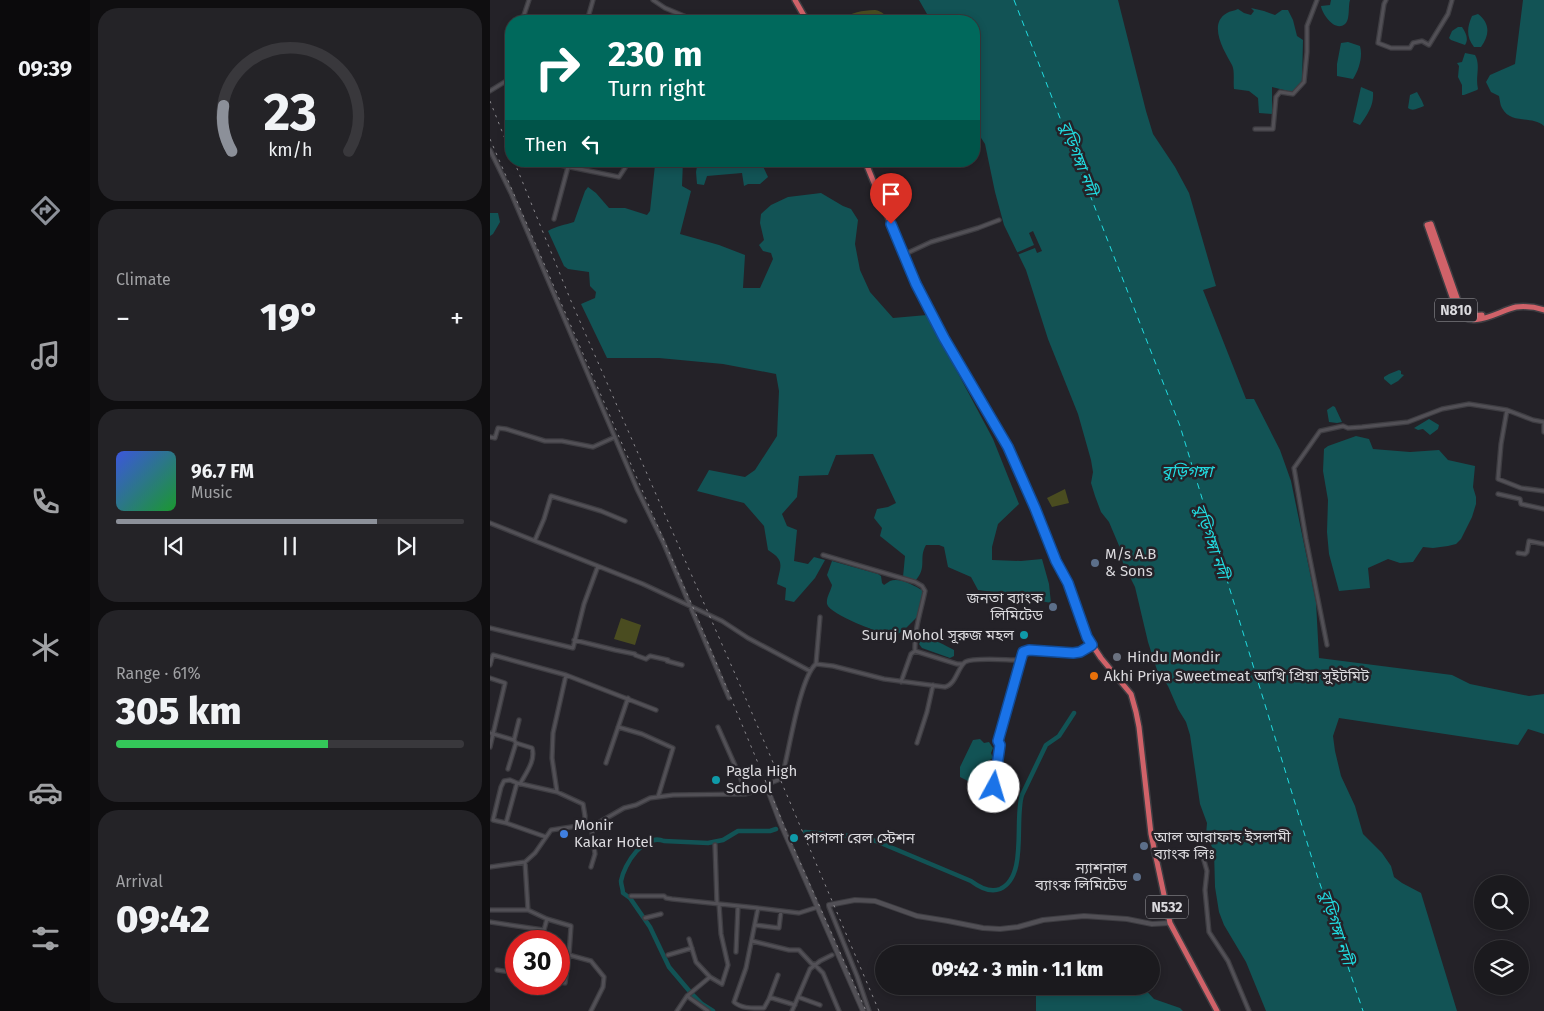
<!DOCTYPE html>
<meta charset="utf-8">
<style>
:root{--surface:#1b1a1e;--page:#242327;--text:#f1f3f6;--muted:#a0a1a4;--line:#39383c;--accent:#8c9099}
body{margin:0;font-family:"Fira Sans","Noto Sans Bengali",sans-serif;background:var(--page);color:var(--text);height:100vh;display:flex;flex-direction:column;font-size:19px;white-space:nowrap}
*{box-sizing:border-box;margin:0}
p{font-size:16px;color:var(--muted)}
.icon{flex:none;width:28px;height:28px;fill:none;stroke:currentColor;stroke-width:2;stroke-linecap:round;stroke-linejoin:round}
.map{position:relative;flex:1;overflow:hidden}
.details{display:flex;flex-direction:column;gap:8px;padding:8px;background:#0f0e10;width:400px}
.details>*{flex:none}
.banner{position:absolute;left:15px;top:15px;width:475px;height:152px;border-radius:20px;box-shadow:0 2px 8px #0003,0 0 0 1px var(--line);background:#00695c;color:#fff;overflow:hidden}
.controls{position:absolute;left:984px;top:875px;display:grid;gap:10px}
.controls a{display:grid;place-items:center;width:55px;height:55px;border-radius:50%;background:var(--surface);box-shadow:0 2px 8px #0003,0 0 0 1px var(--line);font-size:25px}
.speed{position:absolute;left:15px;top:930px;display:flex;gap:10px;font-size:25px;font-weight:700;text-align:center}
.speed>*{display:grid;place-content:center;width:65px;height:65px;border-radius:50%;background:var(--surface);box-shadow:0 2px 8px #0003,0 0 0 1px var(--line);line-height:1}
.speed .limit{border:8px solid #d22;background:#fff;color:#111}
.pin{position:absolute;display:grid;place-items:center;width:42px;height:42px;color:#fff;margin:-51px -21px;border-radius:50% 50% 50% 0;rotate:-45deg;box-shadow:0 0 5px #0007}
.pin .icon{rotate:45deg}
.me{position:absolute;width:55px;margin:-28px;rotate:6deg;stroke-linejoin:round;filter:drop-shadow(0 0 4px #0008)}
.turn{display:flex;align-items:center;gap:18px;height:105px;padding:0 20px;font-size:22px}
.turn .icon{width:65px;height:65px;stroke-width:2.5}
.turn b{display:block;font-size:35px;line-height:42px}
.then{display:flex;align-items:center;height:48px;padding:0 20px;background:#0003;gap:10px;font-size:19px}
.big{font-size:38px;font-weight:800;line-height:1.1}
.details .widget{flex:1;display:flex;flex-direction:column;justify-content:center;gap:8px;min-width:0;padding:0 18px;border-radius:20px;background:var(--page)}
.details .dial{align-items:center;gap:0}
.dial svg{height:130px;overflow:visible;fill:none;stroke:var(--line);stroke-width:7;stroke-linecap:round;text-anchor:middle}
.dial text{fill:var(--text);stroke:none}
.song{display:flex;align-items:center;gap:15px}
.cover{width:60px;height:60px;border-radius:8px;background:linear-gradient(135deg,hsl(230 70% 55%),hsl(130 70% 35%))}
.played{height:5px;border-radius:2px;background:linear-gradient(90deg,var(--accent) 75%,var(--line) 75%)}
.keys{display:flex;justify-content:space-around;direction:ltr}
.heat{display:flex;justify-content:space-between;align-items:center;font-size:28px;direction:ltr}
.charge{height:8px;border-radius:4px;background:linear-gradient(90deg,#34c759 61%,var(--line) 0)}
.trip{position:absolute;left:385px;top:945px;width:285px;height:50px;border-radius:25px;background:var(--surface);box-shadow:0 2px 8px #0003,0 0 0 1px var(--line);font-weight:800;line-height:50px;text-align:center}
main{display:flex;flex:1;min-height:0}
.dock{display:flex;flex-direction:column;width:90px;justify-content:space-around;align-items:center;background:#0b0a0c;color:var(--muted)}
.dock .icon{width:35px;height:35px}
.dock .selected{color:var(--accent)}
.dock b{font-size:22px;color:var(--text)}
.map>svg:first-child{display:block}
.green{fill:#4a4c20}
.water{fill:#125355}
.pier{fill:#242228}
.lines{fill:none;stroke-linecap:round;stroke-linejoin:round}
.canal{stroke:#125355;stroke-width:4.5}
.ferry{stroke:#21dbe0;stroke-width:1;stroke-dasharray:6 5;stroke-linecap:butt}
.minor-casing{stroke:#3e3d42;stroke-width:5.5}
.tertiary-casing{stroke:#3e3d42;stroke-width:6}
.trunk-casing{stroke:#3e3d42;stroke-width:8}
.minor{stroke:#525056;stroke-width:3}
.tertiary{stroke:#525056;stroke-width:4}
.trunk{stroke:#d06269;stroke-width:5}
.rail{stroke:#8a888d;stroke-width:1;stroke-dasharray:2.5 5;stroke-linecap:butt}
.route-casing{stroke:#114b97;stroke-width:12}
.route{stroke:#1a73e8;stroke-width:9}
.service-dot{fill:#5c6f8a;stroke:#242228;stroke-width:2}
.culture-dot{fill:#0f9aa8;stroke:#242228;stroke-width:2}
.worship-dot{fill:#6b7280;stroke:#242228;stroke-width:2}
.food-dot{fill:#e8710a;stroke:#242228;stroke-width:2}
.shop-dot{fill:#3f7fe0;stroke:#242228;stroke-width:2}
.labels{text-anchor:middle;stroke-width:5;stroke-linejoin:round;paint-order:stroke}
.shield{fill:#242228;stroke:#a3a2a7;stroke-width:1}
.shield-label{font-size:14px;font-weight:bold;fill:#dad9dd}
.poi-label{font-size:15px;fill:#dad9dd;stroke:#242228;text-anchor:start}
.water-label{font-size:16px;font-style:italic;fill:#21dbe0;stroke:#242228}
</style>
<main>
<nav class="dock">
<b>09:39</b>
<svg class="icon selected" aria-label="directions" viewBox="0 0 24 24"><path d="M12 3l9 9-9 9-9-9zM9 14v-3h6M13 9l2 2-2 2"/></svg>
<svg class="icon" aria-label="music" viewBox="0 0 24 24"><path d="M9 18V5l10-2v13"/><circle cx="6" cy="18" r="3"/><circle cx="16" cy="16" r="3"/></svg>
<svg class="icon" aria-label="phone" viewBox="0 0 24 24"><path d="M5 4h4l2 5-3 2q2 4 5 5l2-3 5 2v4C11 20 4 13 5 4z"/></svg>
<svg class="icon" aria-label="climate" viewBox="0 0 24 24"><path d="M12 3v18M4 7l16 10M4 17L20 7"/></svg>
<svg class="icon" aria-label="car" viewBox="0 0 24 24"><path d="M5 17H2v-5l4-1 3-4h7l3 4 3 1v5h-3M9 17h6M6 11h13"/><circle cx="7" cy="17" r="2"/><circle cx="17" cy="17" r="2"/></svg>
<svg class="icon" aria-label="filters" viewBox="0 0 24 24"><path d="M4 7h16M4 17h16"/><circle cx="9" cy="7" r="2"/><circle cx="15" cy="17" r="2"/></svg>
</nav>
<section class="details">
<div class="widget dial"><svg viewBox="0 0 100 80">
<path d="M14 69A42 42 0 1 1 86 69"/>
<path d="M14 69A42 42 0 0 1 9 41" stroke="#8c9099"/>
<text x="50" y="56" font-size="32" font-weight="700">23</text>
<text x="50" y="72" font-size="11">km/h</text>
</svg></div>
<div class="widget"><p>Climate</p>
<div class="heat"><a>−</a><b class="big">19°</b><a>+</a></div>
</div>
<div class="widget">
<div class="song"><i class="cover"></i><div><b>96.7 FM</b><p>Music</p></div></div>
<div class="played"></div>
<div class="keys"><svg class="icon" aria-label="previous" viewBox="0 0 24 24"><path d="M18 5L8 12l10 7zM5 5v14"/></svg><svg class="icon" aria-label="pause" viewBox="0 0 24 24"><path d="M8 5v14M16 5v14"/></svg><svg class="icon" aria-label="next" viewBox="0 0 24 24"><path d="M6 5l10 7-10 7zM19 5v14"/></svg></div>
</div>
<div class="widget"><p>Range · 61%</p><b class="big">305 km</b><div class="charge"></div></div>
<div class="widget"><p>Arrival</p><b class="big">09:42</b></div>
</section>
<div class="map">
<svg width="1054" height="1011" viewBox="0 0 1054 1011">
<rect width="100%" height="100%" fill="#242228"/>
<path class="green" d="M385 10C392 11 396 16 401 21H352C361 11 372 11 385 10Z
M575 489 579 503 562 507 557 498Z
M131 618 151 625 145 645 124 639Z"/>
<path class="water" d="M429 0H628L656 111 663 134 685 167 699 193 726 286 713 290 756 399H764L790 450 801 481 826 602 829 658 962 675 980 684 1039 696 1054 694V734L1038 729 1028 745 849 718 843 736 845 751 851 776 865 806 873 834 892 853 901 866 904 877 912 883 931 893 967 1011H776L756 962 734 925 729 912 725 887 724 851 716 835 717 823 710 804 700 735 696 722 688 709 678 686 667 670 658 642 645 587 633 563 630 548 619 522 611 512 605 496 601 483 603 472 601 460 588 414 558 339 536 270 514 225 505 192 495 144 484 127V21H441Z
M841 0H860C858 6 860 18 856 23 846 34 832 14 831 6L840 5Z
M1033 0H1054V126C1042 115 1021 125 1012 108 1010 105 1010 100 1009 96L1001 92 996 82 1000 75 1025 64Z
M761 8 774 11 785 15 792 10H798L803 20 807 36 813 40 812 82 802 92 782 87V114L769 113 768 98 759 91 744 89C743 82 745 71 742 65 735 52 717 24 737 13 740 11 744 11 748 9L754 13 761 15 764 11Z
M988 14C1000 23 1000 35 991 47H984C976 37 977 27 982 16Z
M968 27H972C976 33 979 39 975 45L961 40 959 38 962 31Z
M858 42 870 46C873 56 869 70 863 79L847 76V64L851 43Z
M975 53 985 55C991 65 985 77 988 89L987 90 974 95H972V85L968 77 969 66 967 63 972 62Z
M871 87 883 92C884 105 878 114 870 125L863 122Z
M927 92 932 101 934 106C928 108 923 112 918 108L920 95Z
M182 161H193L192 186 201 191 190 234 229 245 255 255 253 288H270L283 259 281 253 273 251 269 245 274 240 270 223 271 214 281 205 298 197 331 193 353 206 361 209 368 220 365 244 370 270 380 292 403 318 437 315 503 439 529 504 508 524 502 547V560L531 561 552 559 559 584 561 603 511 593 488 590 481 577 458 567 454 547 449 545H436C428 559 438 567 425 581L413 577 415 556 390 536 392 528 384 518 387 509 398 507 406 503 383 454 346 455 338 475 309 476 307 497 292 514 297 526 307 530 304 561 318 564 324 557 335 560 325 578 304 602 295 600 296 588 287 584C290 566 296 561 278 550L274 526 254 503 207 491 219 470 255 477 265 470 287 436 289 391 286 374 233 364 169 358H117L91 304 105 298 106 292 100 286 99 272 78 269 74 266 58 231C66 226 75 225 84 222L95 191 98 187 106 193 119 208H135L157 215 160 211 165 165Z
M208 161H268L271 162 278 177 270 184H258L254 186 252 173 217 176 214 185 207 184 206 172Z
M0 213H8L10 222 3 234 0 236Z
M909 370 911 371V374L914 375 908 381 901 385 894 379V377L899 374Z
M843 406 845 407 852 422 847 423 839 422 837 410Z
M939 419 949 425 948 429 940 435 933 429 928 430 924 428Z
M866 436 879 439 883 449 920 452 949 450 958 460 985 466 983 487 986 497V504L982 517 971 539 966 544 958 546 943 548 933 547 923 562 910 563 898 559 878 568 880 588 849 591 839 554 837 532 838 500 833 471 834 449 838 446Z
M342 561 388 574 391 576 392 583 394 585C396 584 398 582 400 581 409 577 425 586 432 590V600L427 617 414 630 403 637C391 633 340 615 337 604 336 597 341 591 342 585L337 575Z
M432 639C443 638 455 645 464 650V656L460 658 432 648 429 644Z
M490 739 494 743 499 742 503 748 501 753 503 758 493 764V771L489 783 484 784 470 777V767L483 740Z
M546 986H615L627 990 652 986 664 999 690 1008 693 1011H546Z"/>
<path class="pier" d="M543 231 552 251 547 253 545 248 527 255 526 253 544 245 539 233Z"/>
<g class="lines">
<path class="canal" d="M315 832 361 836 386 841 481 881C489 887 500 893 510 889 538 877 524 819 532 795L556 745 569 736 584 713
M223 1011 212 1004 201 993 179 967 160 927 140 898 133 893C133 889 131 885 131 881 134 864 154 833 174 841L218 843 233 840 248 831H280L286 829"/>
<path class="ferry" d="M524 0 690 426 827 875 873 1011"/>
<g class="minor-casing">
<path id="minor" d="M163 0 175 8 206 21
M896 0 894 4 888 43 901 48H920L923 43 932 41 939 45 958 14 962 0
M32 21 39 0
M97 21 103 0
M279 21V17L317 21
M21 63 20 72 21 77
M0 91 21 78
M765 129H783L786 97 790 92 803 94 814 82 817 52V26L827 0
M0 150 21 193 114 412 147 489 173 542 239 698
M50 161 129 177 135 168 136 161
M64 219 78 167
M413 255 441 242 488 228 509 220
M1017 410 1011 444 1008 479 1031 488 1054 491
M0 437 5 438 8 428 16 429 55 441H72L103 447 125 437
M1008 494 1030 499 1031 504 1054 509
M0 523 153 584 232 621 258 638 320 671
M45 540 54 519 61 496 111 511 135 521
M1028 553 1035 554 1037 552 1039 541 1054 544
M333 555 425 582 432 586 435 591C431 611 424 630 425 651L421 654 411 682
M0 628 83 648 94 604 108 566
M84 640 125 650 145 654V655L156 659 160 656 178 660 177 661 192 665
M837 645 816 539 804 468 830 431 853 426 858 428 872 427 918 422 952 409 979 404 1017 410 1043 420 1054 422V432
M425 651 467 664H473
M326 664 330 617
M0 665 3 655 76 675 166 710
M76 675 63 733 62 758 67 792 93 804 95 816 94 826
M0 678 15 683 0 747
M128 727 152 734 183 748 168 797
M228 727 251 779 255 794
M0 733 24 740 29 720
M24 740 26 743 42 748C46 760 36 773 30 784
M427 743 437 712 443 685
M116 763 138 698
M18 769 26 743
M27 783 20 780 14 781 11 787 3 820 16 823 27 783 67 792
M510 807 501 794C504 786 511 748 508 741L530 659
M16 823 56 837
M707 836 717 871 715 890 719 932 738 961 759 1011
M225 845 227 904
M35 862 38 910 57 919 81 926 79 955 101 961 114 977 113 987 101 1011
M0 867 35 862 45 853 61 830 108 823 134 808 146 805 160 798 183 795 255 794 269 790 278 784 288 780 293 773C299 751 310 677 326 664L343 666 394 679 455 687C466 684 467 669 475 662 483 657 516 660 527 660L530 659 533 652 539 650 583 653 590 652 602 645
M101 867 105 854 101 824
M141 896H174L176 898 182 899 268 908 309 913 328 907
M339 905V907L367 976 379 1011
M268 908 256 968 244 1002C252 1009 263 1008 274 1008L279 999 282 998 305 1005
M0 910H38
M155 918 171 914
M0 922 54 930 57 919
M265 925 289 928 291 911
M199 939 206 962 220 977 232 984 238 965 231 934 229 904
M262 941 299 950H309L323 965
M246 952 248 906
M178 955 202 948
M324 964 333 973 349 1011
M7 970 26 973
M69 982 75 983 79 955
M197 996 218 1011
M308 997 330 1005
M279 999 288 975
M187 1011 197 996 220 977
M302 1011 320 969 330 961 342 955"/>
</g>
<g class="tertiary-casing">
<path id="tertiary" d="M276 785 290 822 373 1011
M339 905 365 900 385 901 427 916 458 921 493 928 510 929 528 927 553 920 594 916 637 919 662 924 680 923"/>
</g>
<g class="trunk-casing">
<path id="trunk" d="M305 0 317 21
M375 161 426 285 454 338 517 447 545 507 566 561 578 583 597 637 611 658 641 694 646 712 649 727 661 834 680 923 727 1011
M941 224 937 225 967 311C981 331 1008 311 1026 307 1035 306 1045 307 1054 310
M941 224 971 309 979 316 992 315"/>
</g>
<use href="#minor" class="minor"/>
<use href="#tertiary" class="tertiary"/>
<use href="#trunk" class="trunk"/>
<path class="rail" d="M0 101 21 154
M0 139 208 619 298 835 376 1011
M24 161 81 301 253 692 389 1011"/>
</g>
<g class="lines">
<g class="route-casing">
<path id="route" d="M401 224 426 284 454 338 518 447 545 508 566 561 578 583 597 637 602 645 590 652 583 653 539 650 533 652 508 741 510 745 504 787"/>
</g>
<use href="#route" class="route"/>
</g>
<g class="service-dot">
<circle cx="605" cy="563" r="5"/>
<circle cx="563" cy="607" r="5"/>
<circle cx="654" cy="846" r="5"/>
<circle cx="647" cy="877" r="5"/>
</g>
<g class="culture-dot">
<circle cx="534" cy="635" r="5"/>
<circle cx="226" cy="780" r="5"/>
<circle cx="304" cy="838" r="5"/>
</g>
<circle class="worship-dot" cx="627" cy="657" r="5"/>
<circle class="food-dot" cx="604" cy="676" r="5"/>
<circle class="shop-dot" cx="74" cy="834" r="5"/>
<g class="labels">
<g class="shield">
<rect x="945" y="298.5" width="42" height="23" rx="4"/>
<rect x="656" y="895.5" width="42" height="23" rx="4"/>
</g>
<g class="shield-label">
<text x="966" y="315">N810</text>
<text x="677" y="912">N532</text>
</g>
<g class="poi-label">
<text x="615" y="559">M/s A.B<tspan x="615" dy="17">&amp; Sons</tspan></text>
<text x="553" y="603" text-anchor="end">জনতা ব্যাংক<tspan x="553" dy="17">লিমিটেড</tspan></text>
<text x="524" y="640" text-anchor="end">Suruj Mohol সূরুজ মহল</text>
<text x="637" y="662">Hindu Mondir</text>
<text x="614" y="681">Akhi Priya Sweetmeat আখি প্রিয়া সুইটমিট</text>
<text x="236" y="776">Pagla High<tspan x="236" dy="17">School</tspan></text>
<text x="84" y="830">Monir<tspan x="84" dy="17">Kakar Hotel</tspan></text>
<text x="664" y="842">আল আরাফাহ ইসলামী<tspan x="664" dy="17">ব্যাংক লিঃ</tspan></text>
<text x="314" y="843">পাগলা রেল স্টেশন</text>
<text x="637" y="873" text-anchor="end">ন্যাশনাল<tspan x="637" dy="17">ব্যাংক লিমিটেড</tspan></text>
</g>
<g class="water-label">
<text transform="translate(589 158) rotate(69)" y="6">বুড়িগঙ্গা নদী</text>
<text x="697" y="477">বুড়িগঙ্গা</text>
<text transform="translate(722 541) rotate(71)" y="6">বুড়িগঙ্গা নদী</text>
<text transform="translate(847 927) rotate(72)" y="6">বুড়িগঙ্গা নদী</text>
</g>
</g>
</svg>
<div class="controls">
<a><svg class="icon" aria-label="search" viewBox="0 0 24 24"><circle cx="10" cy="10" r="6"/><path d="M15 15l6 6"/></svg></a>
<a><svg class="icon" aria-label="layers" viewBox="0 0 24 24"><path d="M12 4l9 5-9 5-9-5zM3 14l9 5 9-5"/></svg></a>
</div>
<div class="speed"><div class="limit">30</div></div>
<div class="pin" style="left:401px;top:224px;background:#d93025"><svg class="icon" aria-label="arrive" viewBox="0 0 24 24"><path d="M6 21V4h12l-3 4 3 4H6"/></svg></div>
<svg class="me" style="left:504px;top:787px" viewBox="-20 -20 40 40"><circle r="19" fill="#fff"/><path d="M0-13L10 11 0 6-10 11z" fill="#1a73e8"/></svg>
<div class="trip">09:42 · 3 min · 1.1 km</div>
<div class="banner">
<div class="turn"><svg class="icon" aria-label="right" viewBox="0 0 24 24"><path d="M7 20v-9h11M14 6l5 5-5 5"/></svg><div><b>230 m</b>Turn right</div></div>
<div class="then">Then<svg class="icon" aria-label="left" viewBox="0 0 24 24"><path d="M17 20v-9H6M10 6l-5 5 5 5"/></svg></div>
</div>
</div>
</main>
